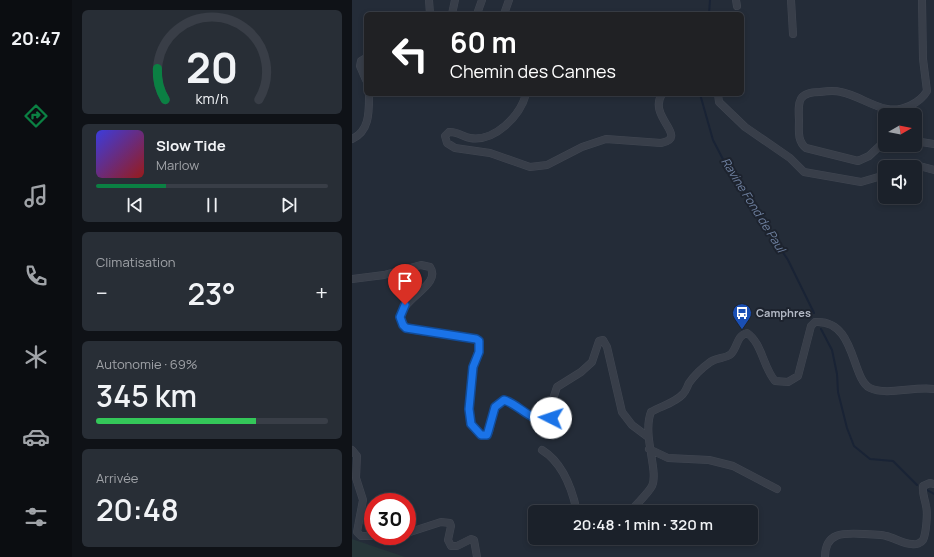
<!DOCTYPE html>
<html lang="fr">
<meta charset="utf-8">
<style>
:root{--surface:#1b212a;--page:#282e36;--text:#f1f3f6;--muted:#a0a3a8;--line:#393e47;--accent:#0b8043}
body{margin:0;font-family:Manrope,sans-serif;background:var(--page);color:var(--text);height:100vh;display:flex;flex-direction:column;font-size:15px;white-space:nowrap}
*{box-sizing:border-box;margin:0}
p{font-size:13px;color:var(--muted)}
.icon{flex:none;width:22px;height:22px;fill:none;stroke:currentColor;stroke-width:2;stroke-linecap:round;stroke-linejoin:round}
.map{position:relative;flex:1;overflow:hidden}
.side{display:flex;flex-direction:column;gap:10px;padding:10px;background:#0f1217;width:280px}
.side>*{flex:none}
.banner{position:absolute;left:12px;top:12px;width:380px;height:84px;border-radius:6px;box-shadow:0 2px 6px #0003,0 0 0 1px var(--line);background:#202124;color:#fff;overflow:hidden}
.needle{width:26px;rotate:81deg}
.buttons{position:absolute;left:526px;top:108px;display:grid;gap:8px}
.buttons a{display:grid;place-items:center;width:44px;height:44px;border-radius:6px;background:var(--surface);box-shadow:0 2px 6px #0003,0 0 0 1px var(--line);font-size:20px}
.speed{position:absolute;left:12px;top:493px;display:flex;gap:8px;font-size:20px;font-weight:700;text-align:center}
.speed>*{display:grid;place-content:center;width:52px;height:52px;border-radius:50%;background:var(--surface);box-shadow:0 2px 6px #0003,0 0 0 1px var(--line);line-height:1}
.speed .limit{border:6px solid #d22;background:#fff;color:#111}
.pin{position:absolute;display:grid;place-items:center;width:34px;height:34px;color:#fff;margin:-41px -17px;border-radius:50% 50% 50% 0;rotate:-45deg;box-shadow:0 0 4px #0007}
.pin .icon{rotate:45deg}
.me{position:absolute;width:44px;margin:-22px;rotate:274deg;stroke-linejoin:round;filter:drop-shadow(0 0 3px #0008)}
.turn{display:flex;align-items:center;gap:14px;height:84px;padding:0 20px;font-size:18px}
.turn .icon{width:52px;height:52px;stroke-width:2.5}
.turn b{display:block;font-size:28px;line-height:34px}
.big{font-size:30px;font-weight:600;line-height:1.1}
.side .widget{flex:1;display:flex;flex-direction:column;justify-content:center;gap:6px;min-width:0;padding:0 14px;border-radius:6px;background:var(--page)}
.side .dial{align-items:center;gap:0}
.dial svg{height:104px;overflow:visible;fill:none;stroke:var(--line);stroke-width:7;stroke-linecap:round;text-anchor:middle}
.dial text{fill:var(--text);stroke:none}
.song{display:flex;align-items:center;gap:12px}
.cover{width:48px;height:48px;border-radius:6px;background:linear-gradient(135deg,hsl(240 70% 55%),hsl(0 70% 35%))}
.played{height:4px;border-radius:2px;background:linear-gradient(90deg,var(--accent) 30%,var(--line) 30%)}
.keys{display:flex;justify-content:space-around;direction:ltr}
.heat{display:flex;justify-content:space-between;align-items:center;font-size:22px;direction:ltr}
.charge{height:6px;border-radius:3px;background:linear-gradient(90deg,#34c759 69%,var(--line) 0)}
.trip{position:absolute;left:176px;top:505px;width:230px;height:40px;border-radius:6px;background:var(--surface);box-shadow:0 2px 6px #0003,0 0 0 1px var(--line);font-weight:600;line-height:40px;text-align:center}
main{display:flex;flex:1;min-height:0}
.tabs{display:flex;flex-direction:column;width:72px;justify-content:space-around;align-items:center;background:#0b0d11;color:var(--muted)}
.tabs .icon{width:28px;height:28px}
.tabs .active{color:var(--accent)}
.tabs b{font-size:18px;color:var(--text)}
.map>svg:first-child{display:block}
.green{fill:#263639}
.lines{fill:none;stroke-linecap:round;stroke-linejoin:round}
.stream{stroke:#192335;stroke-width:2}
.minor-casing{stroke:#414752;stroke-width:8}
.minor{stroke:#383e49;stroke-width:7}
.route-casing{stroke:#114b97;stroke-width:10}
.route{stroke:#1a73e8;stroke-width:7}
.labels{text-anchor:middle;stroke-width:4;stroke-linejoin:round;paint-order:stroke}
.poi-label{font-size:11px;font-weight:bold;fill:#b3b9c5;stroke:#1d232e;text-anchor:start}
.water-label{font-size:12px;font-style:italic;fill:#6f81a0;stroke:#1d232e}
</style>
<main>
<nav class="tabs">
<b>20:47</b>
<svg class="icon active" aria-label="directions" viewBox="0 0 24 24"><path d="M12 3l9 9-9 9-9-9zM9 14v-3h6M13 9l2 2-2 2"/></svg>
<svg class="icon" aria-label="music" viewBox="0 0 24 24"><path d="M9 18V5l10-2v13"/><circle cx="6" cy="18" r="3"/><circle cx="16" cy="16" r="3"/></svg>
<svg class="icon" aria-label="phone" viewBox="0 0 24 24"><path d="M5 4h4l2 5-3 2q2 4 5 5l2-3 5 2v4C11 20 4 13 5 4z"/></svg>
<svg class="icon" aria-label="climate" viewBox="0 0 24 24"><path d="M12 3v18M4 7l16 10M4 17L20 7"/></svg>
<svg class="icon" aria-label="car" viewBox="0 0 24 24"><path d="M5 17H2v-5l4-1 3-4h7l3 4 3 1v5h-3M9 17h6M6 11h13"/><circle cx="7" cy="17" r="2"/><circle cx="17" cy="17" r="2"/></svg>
<svg class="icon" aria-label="filters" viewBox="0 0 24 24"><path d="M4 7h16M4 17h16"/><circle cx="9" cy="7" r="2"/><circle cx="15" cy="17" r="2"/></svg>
</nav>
<section class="side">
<div class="widget dial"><svg viewBox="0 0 100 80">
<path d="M14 69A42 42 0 1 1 86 69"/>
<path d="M14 69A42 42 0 0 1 8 45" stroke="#0b8043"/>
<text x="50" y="56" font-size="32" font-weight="700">20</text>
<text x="50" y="72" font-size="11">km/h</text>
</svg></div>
<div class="widget">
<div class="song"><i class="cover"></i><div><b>Slow Tide</b><p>Marlow</p></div></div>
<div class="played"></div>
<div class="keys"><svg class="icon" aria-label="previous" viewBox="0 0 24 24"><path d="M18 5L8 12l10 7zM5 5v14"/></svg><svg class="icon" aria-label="pause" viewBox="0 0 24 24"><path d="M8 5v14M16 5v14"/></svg><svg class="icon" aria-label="next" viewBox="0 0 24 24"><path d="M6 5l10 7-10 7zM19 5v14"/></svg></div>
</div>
<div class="widget"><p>Climatisation</p>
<div class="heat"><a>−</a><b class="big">23°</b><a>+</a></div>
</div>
<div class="widget"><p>Autonomie · 69%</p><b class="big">345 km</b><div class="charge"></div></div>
<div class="widget"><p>Arrivée</p><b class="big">20:48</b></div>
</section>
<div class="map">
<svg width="582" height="557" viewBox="0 0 582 557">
<rect width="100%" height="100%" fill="#242c38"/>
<path class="green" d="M0 539 53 557H0Z"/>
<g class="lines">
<path class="stream" d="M357 14 358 0
M348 94 361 140 375 167 436 260 462 313
M469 329 480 350 485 374 486 392 495 428 502 446 518 459 541 461 565 485
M575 490 582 494"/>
<g class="minor-casing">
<path id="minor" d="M77 0 78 14
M384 0 385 6
M439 0 441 34
M100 14 103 0
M125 14 130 0
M152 14 157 0
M14 58 9 61 8 66 14 80
M174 94C168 116 143 142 118 138 111 137 105 131 97 132L93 136 95 143 103 148 138 153 178 167 195 165 230 147 254 139 309 143C338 137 295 117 310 94
M366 94 367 102 393 127 438 158 452 172 509 182 533 175
M0 139C18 131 17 111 17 94
M533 141 517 156 506 161 454 148C445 141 447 130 447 120 446 101 446 92 468 92 475 91 482 90 489 92 505 95 519 106 535 109 550 112 568 103 575 91L571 59 570 0
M563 141 582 144
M548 167 560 164 582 170
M0 279 32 275 69 265 78 267C91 286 45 299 49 321L54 328 62 330 124 339 127 341 128 346 121 367 117 409 119 424 129 435H135L137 432 143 407 152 400C167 404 182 426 199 418L201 416V399L205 387 229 372 240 362 247 341 251 340 255 347 270 412 280 425 296 437
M297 449 316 458 357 460 381 466 425 489
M0 450 5 456 4 478 11 500 5 532 9 536H21
M190 450C211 463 220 488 225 512
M278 512C284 504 295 495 300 486 307 471 290 435 299 412 309 406 323 403 331 394 334 391 335 387 337 383 342 376 350 368 357 363 364 357 373 359 379 354 386 347 384 336 395 333 410 343 411 367 423 381L436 382 446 376 459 326 463 322C504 319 499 379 518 388 535 396 562 386 582 389
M55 533 89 522 98 523 99 526 96 540 99 546H105L119 539 122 540 125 557
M473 557C473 531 493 533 513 534 520 535 527 534 534 536 543 538 551 544 560 544 564 545 569 543 571 540 574 534 576 513 574 506 573 499 570 494 571 486L578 483 582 484"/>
</g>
<use href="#minor" class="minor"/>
</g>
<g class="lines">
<g class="route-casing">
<path id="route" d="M53 305 48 317 51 325 54 328 124 339 127 341V352L121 367 117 409 119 424 129 435H135L136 432 143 407 152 400C167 404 182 426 199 418"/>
</g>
<use href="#route" class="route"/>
</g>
<defs>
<g id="bus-pin" transform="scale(1)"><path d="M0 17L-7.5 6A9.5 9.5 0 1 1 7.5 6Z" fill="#1a4fb4" stroke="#1d232e"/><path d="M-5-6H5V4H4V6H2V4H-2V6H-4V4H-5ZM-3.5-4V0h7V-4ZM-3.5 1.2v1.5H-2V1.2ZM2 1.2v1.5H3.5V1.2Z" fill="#fff"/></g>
</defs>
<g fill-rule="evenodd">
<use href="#bus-pin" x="390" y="313"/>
</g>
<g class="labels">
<g class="poi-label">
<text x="404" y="317">Camphres</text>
</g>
<g class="water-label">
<text transform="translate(401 205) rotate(58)" y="4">Ravine Fond de Paul</text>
</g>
</g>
</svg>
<div class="buttons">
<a><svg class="needle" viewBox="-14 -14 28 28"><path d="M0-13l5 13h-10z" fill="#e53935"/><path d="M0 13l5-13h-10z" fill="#a0a3a8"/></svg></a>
<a><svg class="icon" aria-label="sound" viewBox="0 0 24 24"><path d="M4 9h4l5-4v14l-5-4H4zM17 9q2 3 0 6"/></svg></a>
</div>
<div class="speed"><div class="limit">30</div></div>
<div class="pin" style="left:53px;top:305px;background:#d93025"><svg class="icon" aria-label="arrive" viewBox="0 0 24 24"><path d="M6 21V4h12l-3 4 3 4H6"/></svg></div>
<svg class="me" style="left:199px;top:418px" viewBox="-20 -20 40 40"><circle r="19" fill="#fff"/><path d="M0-13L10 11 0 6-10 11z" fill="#1a73e8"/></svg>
<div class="trip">20:48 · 1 min · 320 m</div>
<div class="banner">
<div class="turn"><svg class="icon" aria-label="left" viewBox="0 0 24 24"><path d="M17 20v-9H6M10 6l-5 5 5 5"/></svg><div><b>60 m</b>Chemin des Cannes</div></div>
</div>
</div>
</main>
